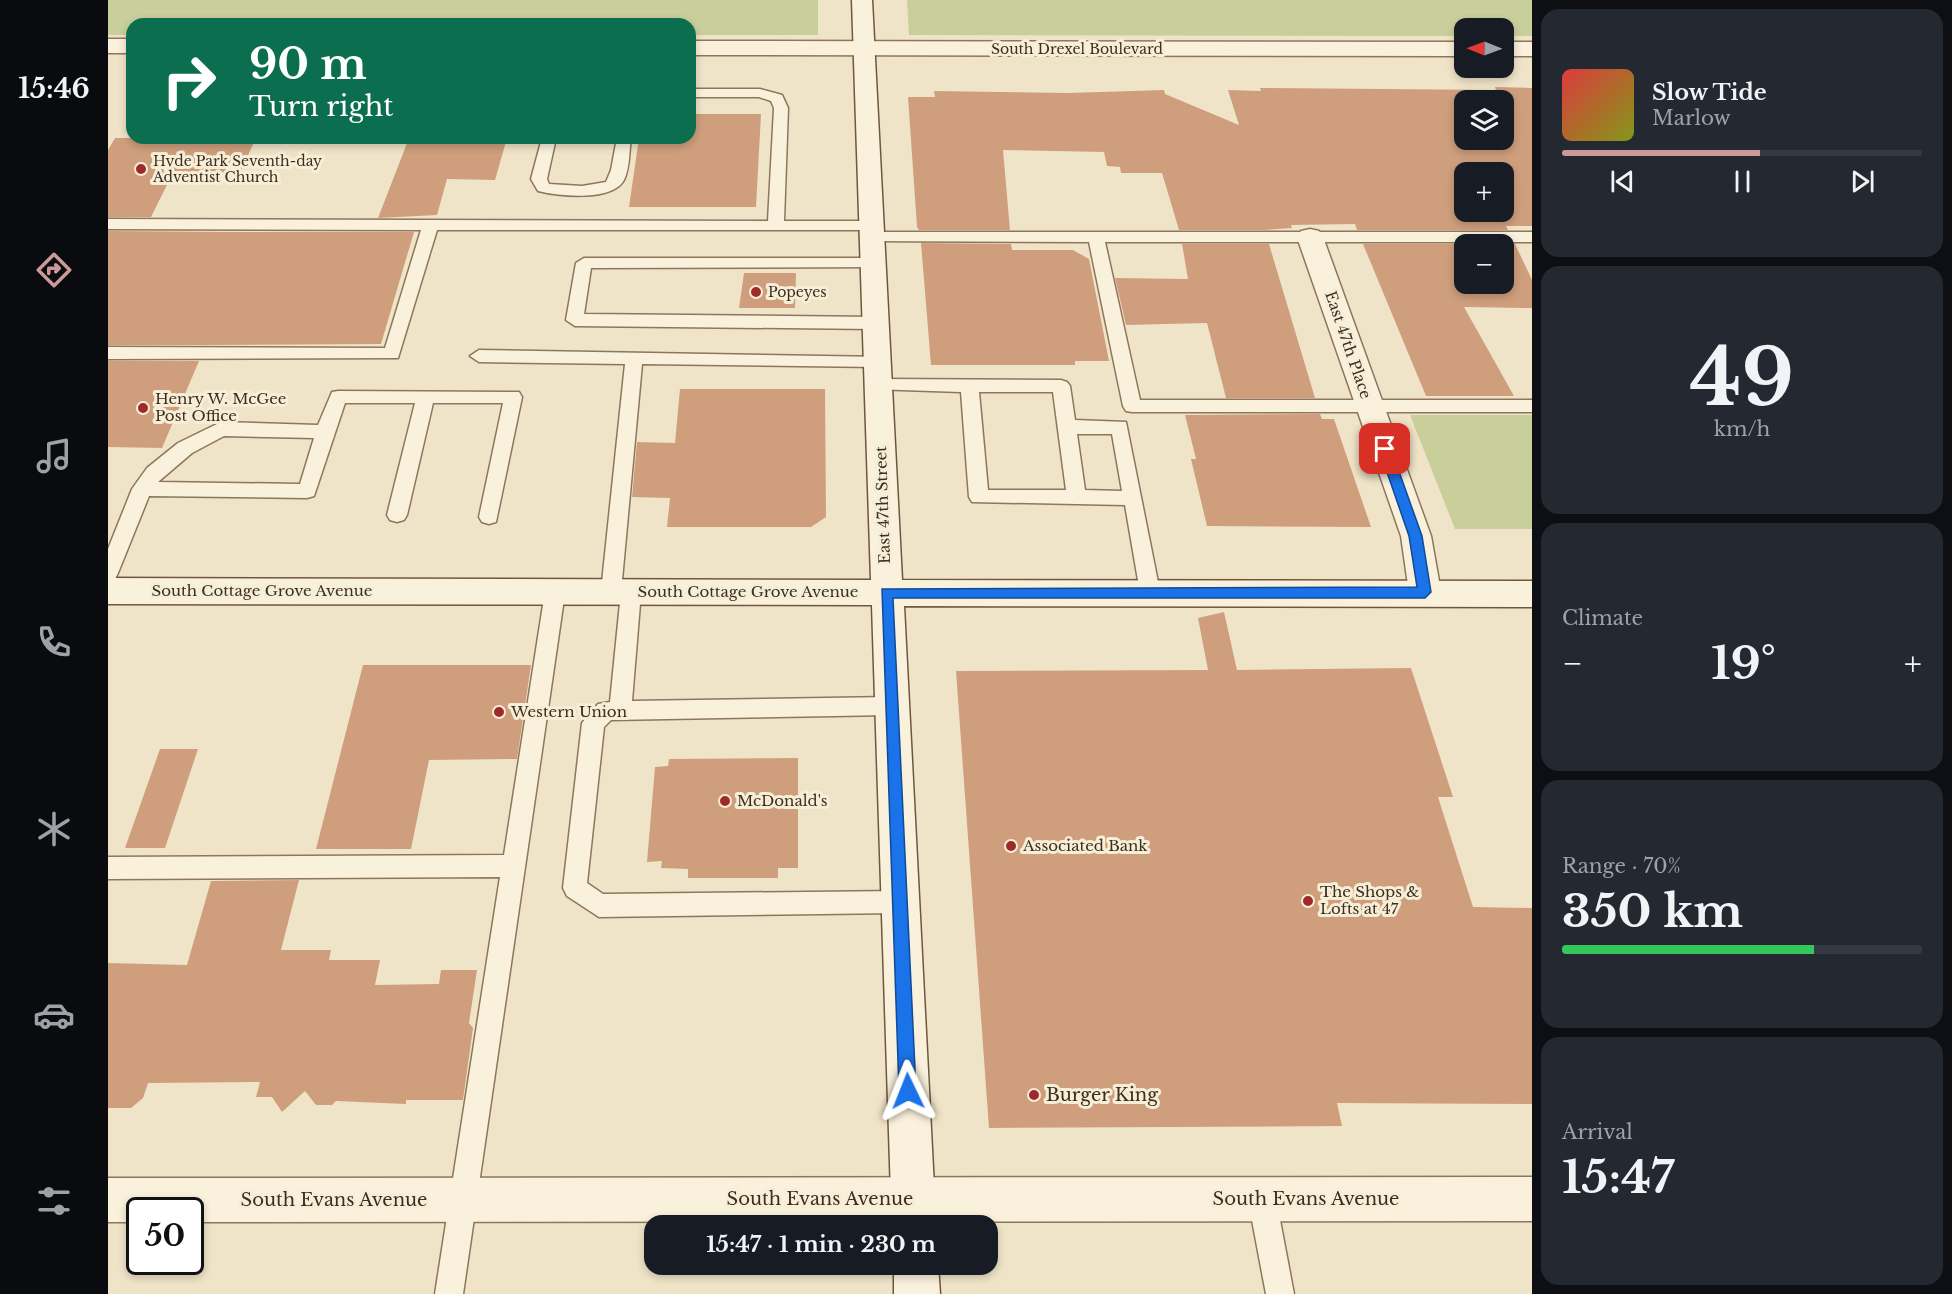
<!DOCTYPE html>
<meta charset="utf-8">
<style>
:root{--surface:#171b24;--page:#242831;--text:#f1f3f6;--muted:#9ea1a6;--line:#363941;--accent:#cc999b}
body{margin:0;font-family:"Libre Baskerville",serif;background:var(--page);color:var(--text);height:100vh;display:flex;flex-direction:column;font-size:22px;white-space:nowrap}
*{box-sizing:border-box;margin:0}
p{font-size:20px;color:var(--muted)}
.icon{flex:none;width:33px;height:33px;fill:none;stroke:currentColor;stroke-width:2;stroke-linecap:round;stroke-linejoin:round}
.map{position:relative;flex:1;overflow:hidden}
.side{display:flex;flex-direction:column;gap:9px;padding:9px;background:#0d0f14;width:420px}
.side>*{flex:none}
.banner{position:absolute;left:18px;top:18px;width:570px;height:126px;border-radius:18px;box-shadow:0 3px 9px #0003;background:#0b6e4f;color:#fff;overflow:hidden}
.needle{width:39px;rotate:271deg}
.controls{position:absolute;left:1346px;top:18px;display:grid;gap:12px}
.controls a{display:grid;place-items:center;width:60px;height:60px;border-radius:12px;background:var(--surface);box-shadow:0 3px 9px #0003;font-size:30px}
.speed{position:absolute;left:18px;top:1197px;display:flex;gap:12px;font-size:30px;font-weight:700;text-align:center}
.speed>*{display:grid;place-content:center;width:78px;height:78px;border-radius:50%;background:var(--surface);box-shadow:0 3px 9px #0003;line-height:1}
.speed .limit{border:3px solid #111;border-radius:9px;background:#fff;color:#111}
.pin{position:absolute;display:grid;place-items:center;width:51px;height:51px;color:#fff;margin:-26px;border-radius:12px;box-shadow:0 3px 9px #0006}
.me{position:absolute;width:66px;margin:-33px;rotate:358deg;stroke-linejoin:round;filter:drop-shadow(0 0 4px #0008)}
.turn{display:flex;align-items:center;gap:21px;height:126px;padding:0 24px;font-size:27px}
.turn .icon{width:78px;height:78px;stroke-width:2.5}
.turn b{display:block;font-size:42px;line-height:51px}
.big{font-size:45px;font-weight:700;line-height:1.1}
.side .widget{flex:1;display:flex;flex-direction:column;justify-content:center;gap:9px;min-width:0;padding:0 21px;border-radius:18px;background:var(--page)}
.side .dial{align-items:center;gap:0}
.dial b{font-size:78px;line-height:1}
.song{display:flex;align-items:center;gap:18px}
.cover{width:72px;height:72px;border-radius:9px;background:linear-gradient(135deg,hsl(0 70% 55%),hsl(70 70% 35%))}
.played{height:6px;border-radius:3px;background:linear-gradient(90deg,var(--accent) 55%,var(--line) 55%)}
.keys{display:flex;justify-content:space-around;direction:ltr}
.heat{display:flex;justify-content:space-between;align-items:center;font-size:33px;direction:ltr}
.charge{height:9px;border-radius:4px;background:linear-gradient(90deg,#34c759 70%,var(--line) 0)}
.trip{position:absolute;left:536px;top:1215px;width:354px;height:60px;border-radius:18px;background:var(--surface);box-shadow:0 3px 9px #0003;font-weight:700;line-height:60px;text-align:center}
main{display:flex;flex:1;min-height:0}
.tab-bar{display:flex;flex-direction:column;width:108px;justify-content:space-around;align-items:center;background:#090b0e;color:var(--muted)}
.tab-bar .icon{width:42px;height:42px}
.tab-bar .active{color:var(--accent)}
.tab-bar b{font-size:27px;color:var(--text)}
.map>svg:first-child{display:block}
.green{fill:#c9cf9b}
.building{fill:#cf9f7d;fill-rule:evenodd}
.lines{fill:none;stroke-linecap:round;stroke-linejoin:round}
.service-casing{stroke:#8d765c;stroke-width:3}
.minor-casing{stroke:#8d765c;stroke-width:3}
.tertiary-casing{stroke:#8d765c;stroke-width:3}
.secondary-casing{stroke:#6f573f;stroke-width:3}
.service{fill:#faf1dc;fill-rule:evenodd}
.minor{fill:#faf1dc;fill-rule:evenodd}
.tertiary{fill:#faf1dc;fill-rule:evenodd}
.secondary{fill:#faf1dc;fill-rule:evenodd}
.route{fill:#1a73e8;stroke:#114b97;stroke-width:1.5}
.poi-dot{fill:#9e2a2b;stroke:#f7eed8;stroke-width:2}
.labels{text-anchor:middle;stroke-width:6;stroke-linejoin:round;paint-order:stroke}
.far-street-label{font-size:14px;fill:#3d2e20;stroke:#f7eed8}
.far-poi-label{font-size:14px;fill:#3d2e20;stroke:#f7eed8;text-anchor:start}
.street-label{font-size:15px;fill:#3d2e20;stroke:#f7eed8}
.poi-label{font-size:15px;fill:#3d2e20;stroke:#f7eed8;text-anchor:start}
.near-poi-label{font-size:18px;fill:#3d2e20;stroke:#f7eed8;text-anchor:start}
.near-street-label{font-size:18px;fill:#3d2e20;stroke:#f7eed8}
</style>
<main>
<nav class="tab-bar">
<b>15:46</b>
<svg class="icon active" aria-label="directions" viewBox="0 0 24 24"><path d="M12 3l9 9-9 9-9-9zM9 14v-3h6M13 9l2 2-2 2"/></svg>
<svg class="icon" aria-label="music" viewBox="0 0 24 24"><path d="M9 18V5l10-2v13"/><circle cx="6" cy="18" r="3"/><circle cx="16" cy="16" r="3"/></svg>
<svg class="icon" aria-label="phone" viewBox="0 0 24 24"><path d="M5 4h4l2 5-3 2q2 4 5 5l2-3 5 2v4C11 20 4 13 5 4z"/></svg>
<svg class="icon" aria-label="climate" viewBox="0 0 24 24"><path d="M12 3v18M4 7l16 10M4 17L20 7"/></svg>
<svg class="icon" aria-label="car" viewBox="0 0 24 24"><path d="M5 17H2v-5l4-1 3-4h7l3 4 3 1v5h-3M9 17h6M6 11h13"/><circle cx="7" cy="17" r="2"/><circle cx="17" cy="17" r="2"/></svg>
<svg class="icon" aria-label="filters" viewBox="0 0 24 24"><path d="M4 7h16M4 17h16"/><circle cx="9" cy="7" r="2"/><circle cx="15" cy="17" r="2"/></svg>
</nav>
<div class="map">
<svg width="1424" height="1294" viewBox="0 0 1424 1294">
<rect width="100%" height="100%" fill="#f0e4c8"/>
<path class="green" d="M0 0H710V35H582V24H24V35H0Z
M799 0H1424V36H1395V28H1356V36L801 35Z
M1302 415H1424V529H1347Z"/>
<path class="building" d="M1387 87 1424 88V226H1398L1400 230H1249L1247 224 1183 225 1184 228 1156 230H1071L1054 173H1013L1012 167 999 166 996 152 895 150 902 230H811L809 227 800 97H827L826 91 960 93 1056 90 1057 94 1131 125 1120 90 1153 91 1152 88 1388 90ZM1356 100H1395V140H1356ZM1356 172H1395V212H1356Z
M582 114H653L648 207H521L531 138H582Z
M7 138H148L131 175H64L43 217H0V150Z
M301 138H399L387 180 339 179 329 215 270 218Z
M0 231 125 232H306L273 344 98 345H0Z
M813 243 903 244 904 250H965L981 259 1001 361H967V365H823Z
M1074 244H1161L1207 398H1118L1099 323 1018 325 1007 278 1080 279Z
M1255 244H1407L1424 280V308L1356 307 1406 396H1318ZM1356 244H1395V284H1356Z
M636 273H688L687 308H631Z
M0 361H91L54 448 0 447Z
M572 389H717L718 517 703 527H559L562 498 524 497 529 442 567 443Z
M1212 414 1214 419H1226L1263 527 1099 526 1083 459H1088L1077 415Z
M1116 612 1129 670 1303 668 1345 797H1330L1365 907 1424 908V1104L1229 1103 1234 1126 881 1128 848 671 1100 670 1090 618Z
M255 665H423L409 759 321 760 303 849H208Z
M52 749H90L57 848H17Z
M690 758V868H670V878H580V869L553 868 554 861 539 862 547 767 560 766 561 759Z
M191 880 173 950H223L221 960H272L267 985 331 984 333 970H369L361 1023 365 1028 355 1100H298V1104L228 1101 224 1105H208L197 1091 174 1112 164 1097H148L152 1082 40 1083 35 1098 23 1108H0V963L79 965 103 881Z"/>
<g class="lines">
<g class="service-casing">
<path id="service" d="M582 89H652L674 95 680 108 676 221H763L771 226 769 230H329L290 358 0 359V347L277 348 313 230 0 229V219L660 221 666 108 663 101 651 97H582Z
M434 138H448L439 179 441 184 474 186 498 182 503 170 509 138H523C521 151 522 168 516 180 504 202 450 196 430 191L423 179Z
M764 232H1424V242H997L1032 400H1424V412H1024L1018 411 1015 406 981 242 758 241 756 237Z
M476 258H765L771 259 773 263 771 267 483 268 476 314 768 317 777 323 768 329 467 326 458 320 468 263Z
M371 350 776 357 779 361 770 367 534 364 513 591 516 586 523 584 530 586 533 592 524 701 783 697 791 699 794 706 791 713 783 715 503 720 496 727 479 883 495 894 792 891 800 894 804 902 800 910 792 913 491 917 459 896 455 888 474 723 490 704 502 702 513 593 510 598 503 600 496 598 493 592 517 364 371 362 362 356Z
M770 379 953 380 959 382 962 386 967 420 1018 422 1052 592 1049 598 1042 600 1035 598 1032 592 1017 505 864 502 861 497 853 392 764 389 761 385 764 381ZM871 392H945L958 490H880ZM969 434H1004L1014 491 977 490Z
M230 391 411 392 414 397 388 522 381 524 374 522 371 517 395 403H325L299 515 296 520 289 522 282 520 279 515 307 403H237L206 496 199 498 41 496 10 573 7 579 0 581V549L24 489 39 468 70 443 113 422 210 425 224 392ZM116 436 206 438 192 484 50 482 84 453Z
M447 584 454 586 457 592 355 1294H327L392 877 0 879V857L396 855 437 592 440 586Z
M1154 1185 1164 1189 1168 1199 1186 1294H1158L1140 1199 1144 1189Z"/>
</g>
<g class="minor-casing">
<path id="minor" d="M1202 229 1211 231 1215 237 1323 536 1333 592 1328 601 1317 605 1306 601 1301 592 1293 536 1189 237 1193 231Z
M1424 1177V1221L82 1222V1210H32V1222H0V1178Z"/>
</g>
<g class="tertiary-casing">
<path id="tertiary" d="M0 39H24V53H0Z
M582 41 1356 42V56L582 55Z
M1395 42H1424V56H1395Z"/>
</g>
<g class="secondary-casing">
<path id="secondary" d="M744 0H764L794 580 1424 581V607L796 606 828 1226H784L764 605 0 604V578L763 580Z
M786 1264H830L832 1294H786Z"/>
</g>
<use href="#service" class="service"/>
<use href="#minor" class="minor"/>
<use href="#tertiary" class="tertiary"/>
<use href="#secondary" class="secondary"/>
</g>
<path class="route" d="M1277 445 1283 449 1314 536 1323 592 1317 598H785L808 1091 806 1097 800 1100 794 1097 791 1091 774 589 1309 587 1301 536 1271 449Z"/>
<g class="poi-dot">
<circle cx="33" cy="169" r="6"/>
<circle cx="648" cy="292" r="6"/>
<circle cx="35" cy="408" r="6"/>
<circle cx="391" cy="712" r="6"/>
<circle cx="617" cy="801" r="6"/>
<circle cx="903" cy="846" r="6"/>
<circle cx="1200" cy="901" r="6"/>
<circle cx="926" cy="1095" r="6"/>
</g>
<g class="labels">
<g class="far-street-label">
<text x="969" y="54">South Drexel Boulevard</text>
</g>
<g class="far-poi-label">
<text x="45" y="166">Hyde Park Seventh-day<tspan x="45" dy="16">Adventist Church</tspan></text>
<text x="660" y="297">Popeyes</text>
</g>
<g class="street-label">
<text transform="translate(1240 345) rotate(71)" y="5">East 47th Place</text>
<text transform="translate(775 505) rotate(-92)" y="5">East 47th Street</text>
<text x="154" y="596">South Cottage Grove Avenue</text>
<text x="640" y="597">South Cottage Grove Avenue</text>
</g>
<g class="poi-label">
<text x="47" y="404">Henry W. McGee<tspan x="47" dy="17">Post Office</tspan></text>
<text x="403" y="717">Western Union</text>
<text x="629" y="806">McDonald's</text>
<text x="915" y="851">Associated Bank</text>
<text x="1212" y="897">The Shops &amp;<tspan x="1212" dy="17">Lofts at 47</tspan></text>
</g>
<g class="near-poi-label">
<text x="938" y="1101">Burger King</text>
</g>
<g class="near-street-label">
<text x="712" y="1205">South Evans Avenue</text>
<text x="1198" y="1205">South Evans Avenue</text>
<text x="226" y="1206">South Evans Avenue</text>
</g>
</g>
</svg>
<div class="controls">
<a><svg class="needle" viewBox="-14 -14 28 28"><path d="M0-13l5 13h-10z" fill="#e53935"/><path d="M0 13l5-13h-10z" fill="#9ea1a6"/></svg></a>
<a><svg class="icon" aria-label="layers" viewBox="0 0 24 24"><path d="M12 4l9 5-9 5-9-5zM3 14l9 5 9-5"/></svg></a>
<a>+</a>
<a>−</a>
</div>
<div class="speed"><div class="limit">50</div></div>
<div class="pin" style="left:1277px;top:449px;background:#d93025"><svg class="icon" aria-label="arrive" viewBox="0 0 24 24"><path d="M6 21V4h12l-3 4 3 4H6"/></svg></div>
<svg class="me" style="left:800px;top:1091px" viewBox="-20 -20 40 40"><path d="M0-17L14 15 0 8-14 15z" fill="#1a73e8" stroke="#fff" stroke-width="4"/></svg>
<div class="trip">15:47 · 1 min · 230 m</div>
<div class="banner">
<div class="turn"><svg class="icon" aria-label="right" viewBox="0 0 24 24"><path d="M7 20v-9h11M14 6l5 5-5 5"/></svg><div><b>90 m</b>Turn right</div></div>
</div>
</div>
<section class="side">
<div class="widget">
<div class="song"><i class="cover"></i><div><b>Slow Tide</b><p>Marlow</p></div></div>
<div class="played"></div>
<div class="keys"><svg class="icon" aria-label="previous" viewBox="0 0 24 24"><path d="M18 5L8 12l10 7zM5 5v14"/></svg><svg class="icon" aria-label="pause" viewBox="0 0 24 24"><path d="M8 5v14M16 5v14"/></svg><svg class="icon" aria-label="next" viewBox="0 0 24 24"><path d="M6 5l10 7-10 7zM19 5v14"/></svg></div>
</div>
<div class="widget dial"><b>49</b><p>km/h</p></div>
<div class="widget"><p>Climate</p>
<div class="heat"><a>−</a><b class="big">19°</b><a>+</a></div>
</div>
<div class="widget"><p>Range · 70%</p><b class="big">350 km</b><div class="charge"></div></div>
<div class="widget"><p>Arrival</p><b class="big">15:47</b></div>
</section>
</main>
